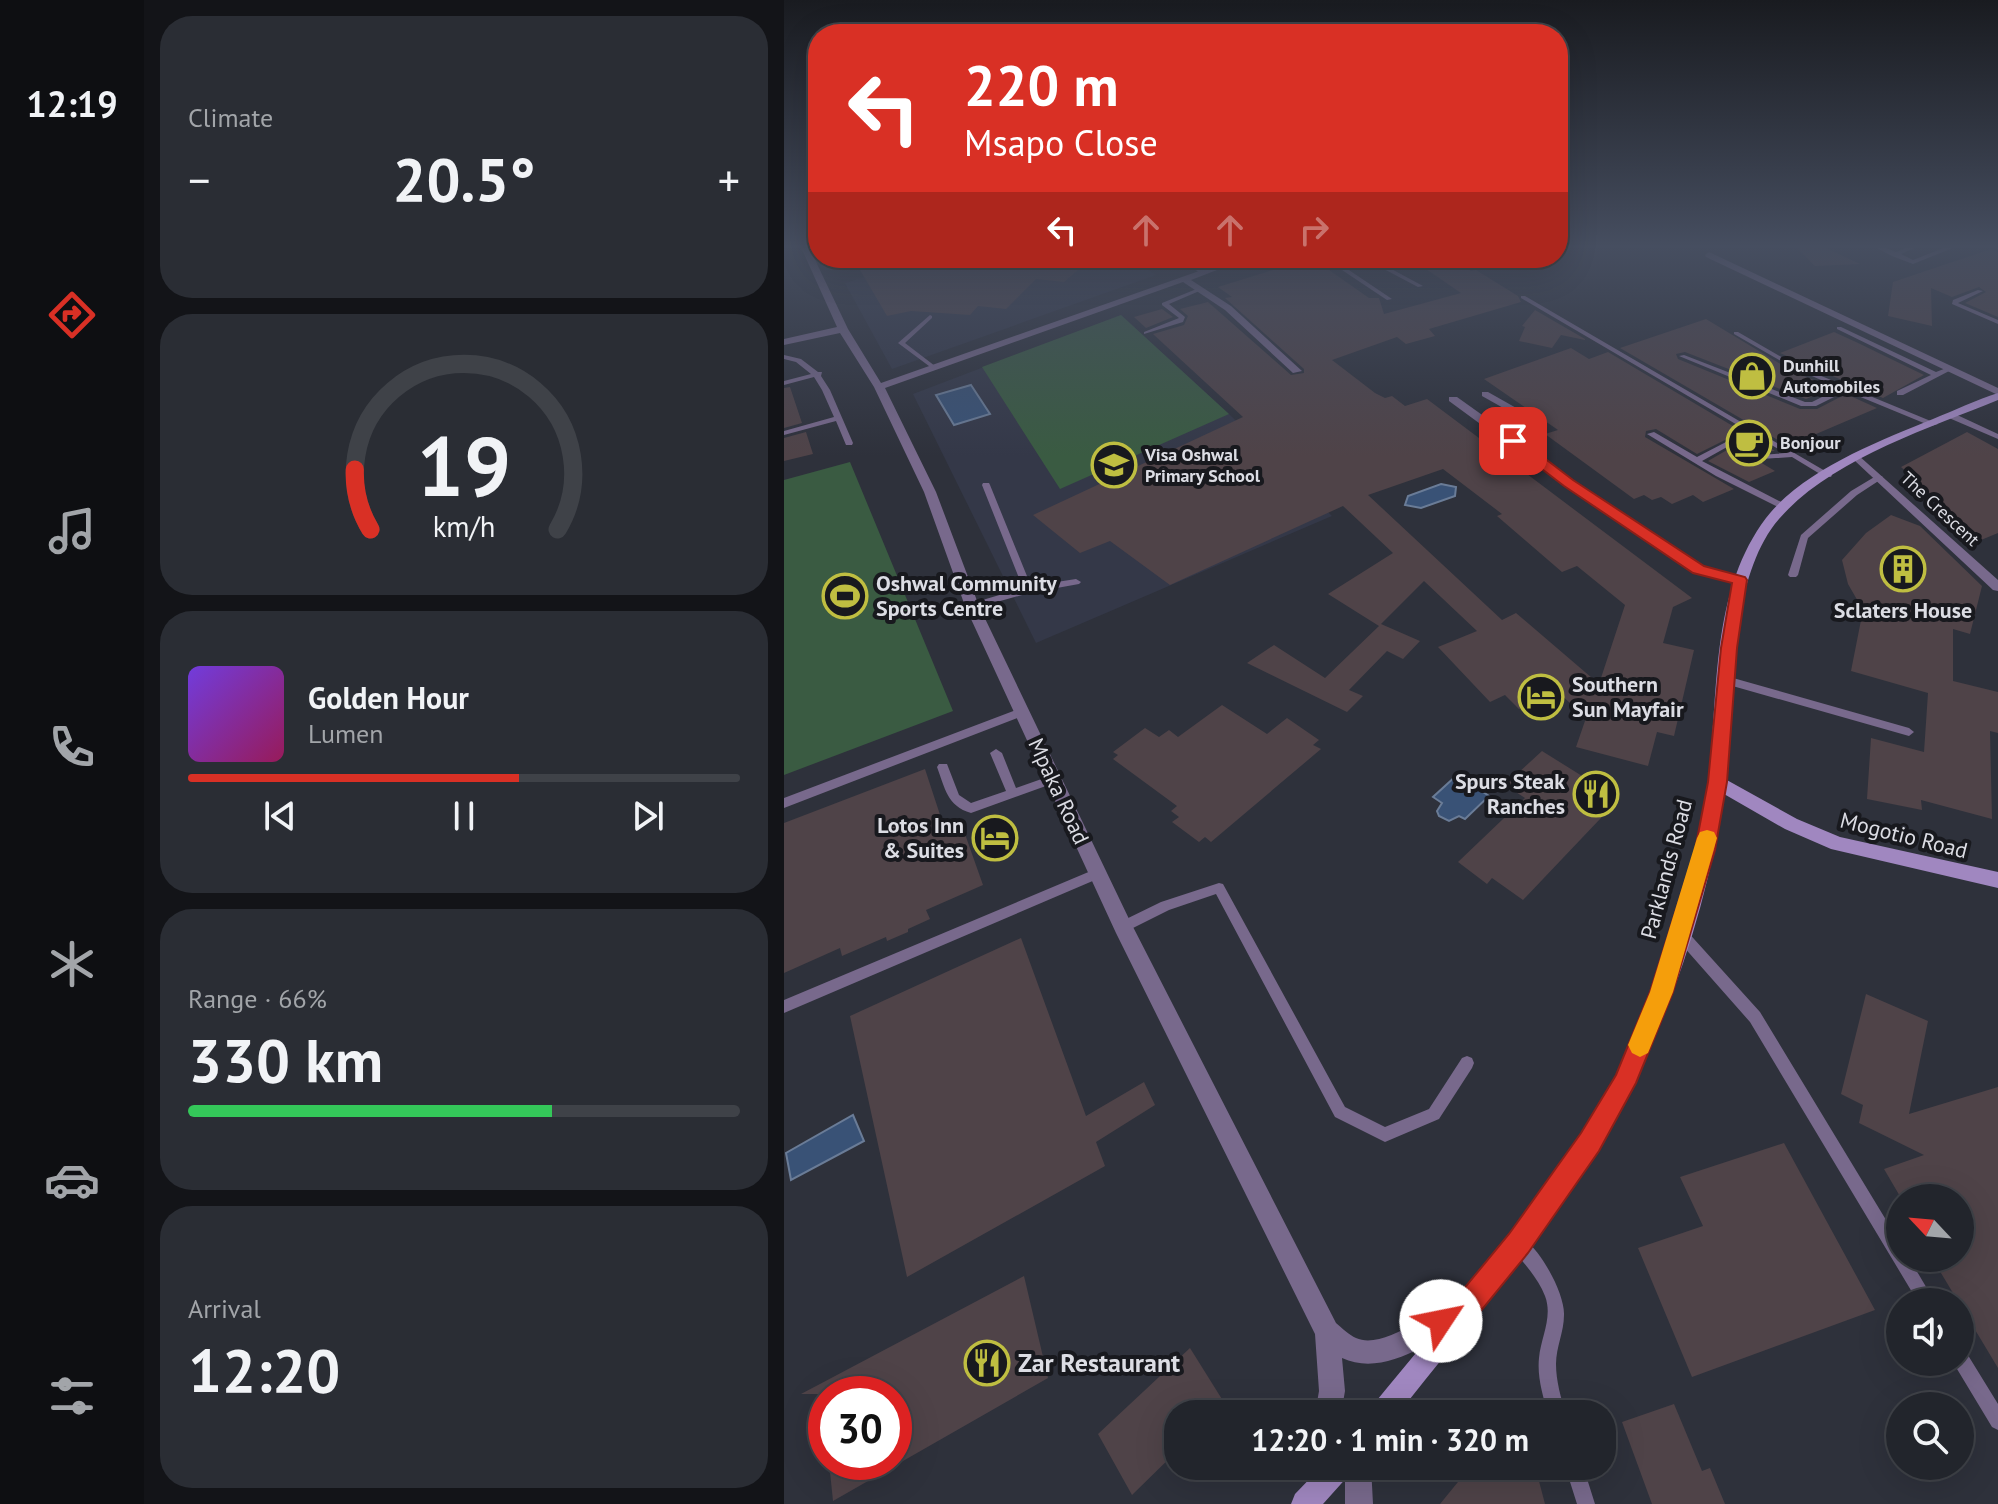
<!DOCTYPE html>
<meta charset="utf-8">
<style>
:root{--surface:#22252c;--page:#2a2d34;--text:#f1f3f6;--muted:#a2a5a9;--line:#3f4248;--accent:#d93025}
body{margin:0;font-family:"PT Sans",sans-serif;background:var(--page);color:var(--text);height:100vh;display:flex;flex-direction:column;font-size:30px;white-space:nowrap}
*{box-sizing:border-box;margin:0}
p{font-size:26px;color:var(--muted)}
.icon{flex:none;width:44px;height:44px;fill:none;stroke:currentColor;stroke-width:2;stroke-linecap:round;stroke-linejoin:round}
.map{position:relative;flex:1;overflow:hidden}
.side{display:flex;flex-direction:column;gap:16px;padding:16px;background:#131418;width:640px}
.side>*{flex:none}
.top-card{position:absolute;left:24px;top:24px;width:760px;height:244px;border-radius:32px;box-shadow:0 8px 32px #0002,0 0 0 2px var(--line);background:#d93025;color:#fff;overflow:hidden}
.needle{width:52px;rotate:296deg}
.tools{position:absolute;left:1102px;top:1184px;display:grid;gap:16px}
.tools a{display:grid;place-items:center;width:88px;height:88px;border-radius:50%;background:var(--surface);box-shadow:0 8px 32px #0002,0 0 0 2px var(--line);font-size:40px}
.speed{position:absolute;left:24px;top:1376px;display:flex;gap:16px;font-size:40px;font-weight:700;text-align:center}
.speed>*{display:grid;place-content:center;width:104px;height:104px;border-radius:50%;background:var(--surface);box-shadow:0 8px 32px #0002,0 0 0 2px var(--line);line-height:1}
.speed .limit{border:12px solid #d22;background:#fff;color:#111}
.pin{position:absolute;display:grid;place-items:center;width:68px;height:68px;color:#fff;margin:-34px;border-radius:16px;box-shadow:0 4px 12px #0006}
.me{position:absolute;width:88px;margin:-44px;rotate:56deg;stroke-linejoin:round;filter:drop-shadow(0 0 6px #0008)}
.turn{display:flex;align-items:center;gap:28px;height:168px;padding:0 24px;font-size:36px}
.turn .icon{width:104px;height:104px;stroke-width:2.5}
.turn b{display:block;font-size:56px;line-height:68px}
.lanes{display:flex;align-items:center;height:76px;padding:0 24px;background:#0003;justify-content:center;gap:40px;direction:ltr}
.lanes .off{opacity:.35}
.big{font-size:60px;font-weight:800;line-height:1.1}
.side .card{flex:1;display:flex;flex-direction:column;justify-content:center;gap:12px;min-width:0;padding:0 28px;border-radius:32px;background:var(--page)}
.side .dial{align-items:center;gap:0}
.dial svg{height:208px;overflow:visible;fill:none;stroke:var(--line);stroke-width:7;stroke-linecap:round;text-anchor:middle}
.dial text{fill:var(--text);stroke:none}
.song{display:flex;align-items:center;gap:24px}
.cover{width:96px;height:96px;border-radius:12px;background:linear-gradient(135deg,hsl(260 70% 55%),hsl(330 70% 35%))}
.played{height:8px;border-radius:4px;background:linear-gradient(90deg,var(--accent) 60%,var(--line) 60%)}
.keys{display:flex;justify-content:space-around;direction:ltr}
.heat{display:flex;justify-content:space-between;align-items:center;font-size:44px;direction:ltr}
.charge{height:12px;border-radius:6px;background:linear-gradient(90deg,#34c759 66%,var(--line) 0)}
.trip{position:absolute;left:380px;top:1400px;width:452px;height:80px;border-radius:32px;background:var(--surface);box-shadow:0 8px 32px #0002,0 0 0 2px var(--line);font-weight:800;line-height:80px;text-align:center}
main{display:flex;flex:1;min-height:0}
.dock{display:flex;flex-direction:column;width:144px;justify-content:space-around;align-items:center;background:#0e0f12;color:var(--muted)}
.dock .icon{width:56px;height:56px}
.dock .active{color:var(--accent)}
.dock b{font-size:36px;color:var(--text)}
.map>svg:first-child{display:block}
.built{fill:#343848}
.green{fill:#3a5b42}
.water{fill:#395276;stroke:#6a7c97;stroke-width:2}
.building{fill:#4f4348;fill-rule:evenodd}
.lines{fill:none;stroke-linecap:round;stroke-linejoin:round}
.lane{fill:#78698c;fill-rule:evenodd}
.street{fill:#78698c;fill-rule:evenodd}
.secondary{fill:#a087c0;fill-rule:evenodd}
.route{fill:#d93025;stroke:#8d1f18;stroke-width:2}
.slow{fill:#f59e0b}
.labels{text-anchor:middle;stroke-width:8;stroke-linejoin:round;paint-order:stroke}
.far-poi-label{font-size:18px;font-weight:bold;fill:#dcdde4;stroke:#18191e;text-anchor:start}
.far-street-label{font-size:18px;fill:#dcdde4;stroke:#18191e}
.poi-label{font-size:22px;font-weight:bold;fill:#dcdde4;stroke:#18191e;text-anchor:start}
.street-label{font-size:22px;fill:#dcdde4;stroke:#18191e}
.near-poi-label{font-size:26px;font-weight:bold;fill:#dcdde4;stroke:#18191e;text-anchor:start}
</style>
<main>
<nav class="dock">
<b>12:19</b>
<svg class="icon active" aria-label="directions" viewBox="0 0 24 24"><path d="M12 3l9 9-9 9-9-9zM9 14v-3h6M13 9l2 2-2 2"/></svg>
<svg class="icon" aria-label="music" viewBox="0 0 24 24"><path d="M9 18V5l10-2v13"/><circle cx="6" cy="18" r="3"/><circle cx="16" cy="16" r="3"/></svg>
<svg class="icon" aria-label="phone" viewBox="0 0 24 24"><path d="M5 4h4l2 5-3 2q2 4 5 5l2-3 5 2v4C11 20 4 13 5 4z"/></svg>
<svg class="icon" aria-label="climate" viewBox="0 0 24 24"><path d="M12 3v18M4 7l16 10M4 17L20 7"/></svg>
<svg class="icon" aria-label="car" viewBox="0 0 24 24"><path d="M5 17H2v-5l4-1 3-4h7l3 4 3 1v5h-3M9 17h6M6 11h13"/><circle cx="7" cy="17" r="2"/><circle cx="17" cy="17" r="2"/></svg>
<svg class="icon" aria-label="filters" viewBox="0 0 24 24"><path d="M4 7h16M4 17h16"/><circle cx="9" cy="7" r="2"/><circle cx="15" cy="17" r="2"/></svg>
</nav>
<section class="side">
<div class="card"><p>Climate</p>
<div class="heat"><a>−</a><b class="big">20.5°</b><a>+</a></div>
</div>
<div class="card dial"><svg viewBox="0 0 100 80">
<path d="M14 69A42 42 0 1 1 86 69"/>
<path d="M14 69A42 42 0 0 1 8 46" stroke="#d93025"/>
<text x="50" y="56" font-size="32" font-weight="700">19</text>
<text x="50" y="72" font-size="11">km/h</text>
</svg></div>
<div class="card">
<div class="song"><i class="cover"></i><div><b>Golden Hour</b><p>Lumen</p></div></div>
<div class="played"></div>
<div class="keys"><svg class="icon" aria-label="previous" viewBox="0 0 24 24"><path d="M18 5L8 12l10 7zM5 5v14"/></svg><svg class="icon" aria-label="pause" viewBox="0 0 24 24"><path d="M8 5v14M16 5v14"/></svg><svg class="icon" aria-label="next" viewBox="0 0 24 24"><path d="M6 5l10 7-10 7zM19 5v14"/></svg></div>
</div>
<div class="card"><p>Range · 66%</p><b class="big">330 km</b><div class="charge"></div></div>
<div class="card"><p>Arrival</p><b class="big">12:20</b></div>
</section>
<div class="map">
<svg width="1214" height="1504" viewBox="0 0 1214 1504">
<rect width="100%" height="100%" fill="#2e313b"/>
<path class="built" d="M146 258H346L372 275 108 369 61 283Z
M337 315 445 414 548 516 252 643 129 394Z"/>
<path class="green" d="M337 315 445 414 276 489 198 367Z
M66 462 169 711 0 775V480Z"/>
<path class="water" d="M187 385 206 414 170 425 152 395Z
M657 484 672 487 671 496 637 508 621 505 624 496Z
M673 775 681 780 686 777H697L703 784 699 792 705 796 681 819 675 816 665 821 655 816 653 811 658 803 649 797Z
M69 1115 80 1141 7 1180 2 1153Z"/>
<path class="building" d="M1010 245H1036L1076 264 1031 266Z
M1207 249 1214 252V317L1181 303 1202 292 1195 287 1168 297 1147 288 1148 326 1104 316 1109 282Z
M69 258H112L120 270 156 262V258H308L280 282 252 279 222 309 194 306 186 315 127 311 103 316Z
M528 258 585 298H595L600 314 677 293 626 258H664L687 271 692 270 734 296 737 302 645 329 651 336 622 344 613 337 548 360 591 393 601 398 608 396 621 406 643 399 908 598 889 607 879 643 910 650 890 736 873 732 864 766 792 747 802 718 773 691 735 709 721 695 706 702 654 647 693 631 640 581 597 624 636 641 619 659 603 651 565 690 579 696 563 712 463 663 490 645 541 678 595 626 544 594 609 553 559 506 386 585 326 541 296 553 249 515 459 417 369 334 400 325 404 316 396 309 424 302 507 375 520 373V369L441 298 448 297 434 287ZM659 469 718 514 713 516 778 572 793 566 841 605 815 684 732 613 718 620 584 495Z
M378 309 389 317 362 328 350 317Z
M751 310 801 339V340L777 335 768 348 735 341 741 327 738 326Z
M922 319 1008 371 1049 388 1022 399 901 352 892 354 894 359 1016 409H1033L1062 394 1093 408 1004 446 836 348Z
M1050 332 1072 342 1140 375 1099 398 996 353Z
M787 348 805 359 824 352 991 451 978 452 943 439 913 454 872 429 862 431 861 437 950 489 919 502 909 495 888 504 877 497 868 500 860 495 850 499 761 434 774 430 700 379Z
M6 387 18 423 0 428V388Z
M22 432 29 454 0 461V438Z
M1183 432 1214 449V533L1197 540 1117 467Z
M943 450 976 462 991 471 965 482 924 461Z
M1107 515 1136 526 1198 586 1186 634 1169 629V681L1214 692V733L1206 731 1208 819 1137 800 1138 810 1083 799 1087 738 1140 752 1144 693 1067 671 1079 610 1064 584 1058 560 1082 533Z
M438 705 483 734 503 718 535 740 529 745 537 749 427 842 421 837 415 842 388 822 395 817 387 811 393 806 329 759 334 755 329 752 361 728 375 737 385 730 394 737Z
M758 751 835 799 739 900 708 878 703 884 674 862 741 798 721 785Z
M141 769 160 827 176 820 199 885 142 910 146 919 124 929V932L103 941 102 937 58 956 56 948 0 973V823Z
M237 938 302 1116 360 1082 371 1105 312 1142 321 1166 123 1277 66 1016Z
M1082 994 1144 1021 1125 1114 1214 1087V1368L1148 1258H1176V1198H1117L1100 1169 1140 1155 1075 1123 1079 1105 1057 1094Z
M1000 1143 1091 1310 908 1377 854 1248 919 1226 896 1177Z
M240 1276 264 1378 49 1501 45 1462H110V1394H17Z
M406 1348 441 1404 431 1414H394V1450L348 1495 314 1434Z
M890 1404 918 1471 926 1468 941 1504H868L838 1422Z
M687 1466H751L761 1504H656Z"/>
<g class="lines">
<path class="lane" d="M1087 245H1095L1112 252 1129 245H1137L1117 254 1129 260 1167 245H1176L1129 264 1108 256Z
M395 258H402L421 272 416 273Z
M540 258H547L608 299 603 300Z
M579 258H587L639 286 634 287Z
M415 288 420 289 385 304 401 317 399 322 360 334V332L395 318 378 305V303Z
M1194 290 1199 291 1174 303 1214 320V324L1168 304 1169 300Z
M737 296H741L1048 475 1047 477H1041L1008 457 977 459 943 447 918 461 1003 505 1004 507 1000 510 932 476 863 434 870 432 913 457 942 442 978 455 1001 453 737 298Z
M146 315 148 316V318L121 343 151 366V368L149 369 114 343Z
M1053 327H1057L1152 372 1165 367 1169 369 1119 395H1113V391L1147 375 1053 329Z
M950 332H954L1013 366 1154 424 1147 426 1062 391 1032 406H1017L895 356 900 355 1021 402H1028L1056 388 1009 368 950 334Z
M0 355 17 359 34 372H38L37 376 46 390 69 443 68 445H62L52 421 0 435V431L50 417 38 390 30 377 0 385V381L27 374 12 362 0 359Z
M698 392H704L755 421 757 429 732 443H726V439L749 428 748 424 698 396Z
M1165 414H1171L1214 434V439L1165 418Z
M1092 476H1098L1099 478 1073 495 1024 538 1014 575 1012 577H1006L1004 575 1017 535 1067 491Z
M199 483H205L206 485 247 586 292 579 297 582 295 584 245 593 188 609 185 608 183 606 185 604 239 588 198 485Z
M942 676 1125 728 1130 732 1125 736 938 683 937 680 938 677Z
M237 708 242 712 241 715 0 808V798Z
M212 749 218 753 232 788 269 775 273 776 275 779 273 782 187 813C163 806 161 788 153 767L155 764H163L175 795 187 803 222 791 206 753Z
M314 868 318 869 320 873 318 877 0 1013V1000Z
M435 883 439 884 561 1107 601 1127 645 1109 678 1058 683 1056 688 1058 690 1063 688 1068 655 1119 601 1142 551 1117 432 894 385 910 339 933 334 931 333 927 334 923 377 902Z
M896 927 901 929 976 1012 1116 1243V1258H1125L1151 1302H1134L966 1022 891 937 890 933 891 929Z
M734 1235C754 1244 781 1293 780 1315 780 1332 772 1347 772 1364 772 1381 777 1398 782 1414H764C759 1396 753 1377 755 1358 757 1337 769 1317 761 1296 754 1278 740 1263 728 1249L726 1243 728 1237Z
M1176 1349 1182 1352 1214 1404V1430L1208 1427 1170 1364 1169 1362H1176Z
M781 1466H799L811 1504H793Z"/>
<path class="street" d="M16 245H24L64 329 97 383 452 258H464L407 280 447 306 518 371 509 373 441 310 399 282 101 388 152 492 195 606 346 921 552 1323C558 1328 565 1335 572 1338 600 1351 651 1308 677 1298L686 1301 689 1310 686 1319C649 1340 601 1378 558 1358L561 1391 557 1414H531L535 1391 531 1334 332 933 181 606 140 492 90 387 56 333 0 345V339L53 327Z
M1207 245H1214V249Z
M925 252 1214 388V395L922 257 921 255Z
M665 397H673L789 480 919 566 961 577 963 580 956 584 909 572 781 486 665 401Z
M1074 455 1214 580V591L1209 590 1070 460V456Z
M561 1466H587L589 1504H561Z"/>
<path class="secondary" d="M1214 393V400C1143 429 1046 460 995 519 973 544 962 582 956 614 946 669 946 724 941 779L1013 819 1056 837 1214 872V888L1047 849 1001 829 940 794C921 924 873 1056 802 1167 746 1254 678 1333 614 1414H585L589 1405C679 1294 793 1173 849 1040 880 966 908 885 921 805 937 710 921 599 982 518 1019 470 1095 441 1149 419 1171 410 1192 400 1214 393Z
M538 1466H569L565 1475 539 1504H507L511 1494Z"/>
</g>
<linearGradient id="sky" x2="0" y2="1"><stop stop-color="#191b20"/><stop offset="0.54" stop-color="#464e60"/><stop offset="1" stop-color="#464e60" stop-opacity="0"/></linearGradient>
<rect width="1214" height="456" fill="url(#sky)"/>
<path class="route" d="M724 438H734L789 480 920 566 961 577 963 580 953 648 943 782 931 850 889 992 852 1083 815 1151 744 1253 692 1317 657 1335 647 1331 643 1321 647 1311 673 1297 725 1234 797 1133 832 1075 866 992 911 850 924 782 937 648 948 583 909 573 780 486 724 443Z"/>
<path class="slow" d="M923 830 930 832 933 838 889 992 864 1053 856 1057 848 1053 844 1045 866 992 913 838 916 832Z"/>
<defs>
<g id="shop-ring" transform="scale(2.3)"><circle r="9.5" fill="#18191e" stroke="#bfbe41" stroke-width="1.5"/><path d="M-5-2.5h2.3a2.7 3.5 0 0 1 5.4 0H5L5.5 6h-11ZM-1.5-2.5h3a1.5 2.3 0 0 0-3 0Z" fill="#bfbe41"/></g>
<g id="cafe-ring" transform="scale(2.3)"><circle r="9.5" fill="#18191e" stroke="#bfbe41" stroke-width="1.5"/><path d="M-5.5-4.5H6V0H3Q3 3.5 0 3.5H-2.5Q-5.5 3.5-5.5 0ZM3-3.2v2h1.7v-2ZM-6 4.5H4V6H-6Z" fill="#bfbe41"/></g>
<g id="school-ring" transform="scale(2.3)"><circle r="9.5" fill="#18191e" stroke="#bfbe41" stroke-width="1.5"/><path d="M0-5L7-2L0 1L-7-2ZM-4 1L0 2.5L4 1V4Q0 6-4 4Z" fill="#bfbe41"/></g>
<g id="building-ring" transform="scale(2.3)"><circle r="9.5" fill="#18191e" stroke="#bfbe41" stroke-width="1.5"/><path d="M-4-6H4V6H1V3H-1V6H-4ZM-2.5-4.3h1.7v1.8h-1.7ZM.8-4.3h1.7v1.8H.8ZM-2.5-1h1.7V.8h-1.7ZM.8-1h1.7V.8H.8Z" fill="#bfbe41"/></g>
<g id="stadium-ring" transform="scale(2.3)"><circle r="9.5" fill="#18191e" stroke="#bfbe41" stroke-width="1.5"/><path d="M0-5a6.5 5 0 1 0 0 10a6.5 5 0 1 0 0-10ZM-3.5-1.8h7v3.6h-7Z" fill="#bfbe41"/></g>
<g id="hotel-ring" transform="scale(2.3)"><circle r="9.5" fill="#18191e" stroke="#bfbe41" stroke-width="1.5"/><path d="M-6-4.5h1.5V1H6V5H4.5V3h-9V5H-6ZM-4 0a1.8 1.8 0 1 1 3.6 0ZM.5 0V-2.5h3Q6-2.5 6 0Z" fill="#bfbe41"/></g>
<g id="restaurant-ring" transform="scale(2.3)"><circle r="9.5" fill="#18191e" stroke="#bfbe41" stroke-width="1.5"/><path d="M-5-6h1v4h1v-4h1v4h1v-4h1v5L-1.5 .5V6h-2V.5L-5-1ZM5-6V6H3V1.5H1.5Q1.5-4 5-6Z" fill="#bfbe41"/></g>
</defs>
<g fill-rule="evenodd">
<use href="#shop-ring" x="968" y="376"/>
<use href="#cafe-ring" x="965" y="443"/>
<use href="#school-ring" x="330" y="465"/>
<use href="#building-ring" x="1119" y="569"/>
<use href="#stadium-ring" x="61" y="596"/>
<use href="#hotel-ring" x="757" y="697"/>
<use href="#restaurant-ring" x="812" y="794"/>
<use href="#hotel-ring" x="211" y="838"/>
<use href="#restaurant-ring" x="203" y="1363"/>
</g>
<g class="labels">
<g class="far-poi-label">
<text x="999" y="372">Dunhill<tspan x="999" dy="21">Automobiles</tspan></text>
<text x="996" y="449">Bonjour</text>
<text x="361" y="461">Visa Oshwal<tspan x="361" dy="21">Primary School</tspan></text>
</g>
<g class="far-street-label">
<text transform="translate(1156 509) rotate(43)" y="6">The Crescent</text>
</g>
<g class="poi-label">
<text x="92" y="591">Oshwal Community<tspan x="92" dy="25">Sports Centre</tspan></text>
<text x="1119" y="618" text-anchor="middle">Sclaters House</text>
<text x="788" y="692">Southern<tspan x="788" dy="25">Sun Mayfair</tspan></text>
<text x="781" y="789" text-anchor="end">Spurs Steak<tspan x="781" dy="25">Ranches</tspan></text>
<text x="180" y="833" text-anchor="end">Lotos Inn<tspan x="180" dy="25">&amp; Suites</tspan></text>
</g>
<g class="street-label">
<text transform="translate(275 791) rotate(65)" y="8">Mpaka Road</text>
<text transform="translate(1120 835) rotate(14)" y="8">Mogotio Road</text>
<text transform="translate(882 869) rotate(-75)" y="8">Parklands Road</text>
</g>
<g class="near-poi-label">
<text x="234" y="1372">Zar Restaurant</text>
</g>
</g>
</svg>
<div class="tools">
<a><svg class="needle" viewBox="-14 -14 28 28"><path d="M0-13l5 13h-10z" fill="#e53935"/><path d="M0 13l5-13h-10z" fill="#a2a5a9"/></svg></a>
<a><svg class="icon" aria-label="sound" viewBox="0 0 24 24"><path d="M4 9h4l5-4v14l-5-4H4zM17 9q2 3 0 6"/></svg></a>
<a><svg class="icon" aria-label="search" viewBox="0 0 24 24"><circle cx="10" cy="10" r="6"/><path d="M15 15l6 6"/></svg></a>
</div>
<div class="speed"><div class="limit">30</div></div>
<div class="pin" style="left:729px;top:441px;background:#d93025"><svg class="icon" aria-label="arrive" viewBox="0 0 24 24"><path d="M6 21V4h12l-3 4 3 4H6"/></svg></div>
<svg class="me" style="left:657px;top:1321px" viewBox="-20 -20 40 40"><circle r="19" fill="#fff"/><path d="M0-13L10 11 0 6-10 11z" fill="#d93025"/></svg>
<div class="trip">12:20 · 1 min · 320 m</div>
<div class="top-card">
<div class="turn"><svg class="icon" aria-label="left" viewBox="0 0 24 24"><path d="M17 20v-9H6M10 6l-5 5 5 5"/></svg><div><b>220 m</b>Msapo Close</div></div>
<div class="lanes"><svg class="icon" aria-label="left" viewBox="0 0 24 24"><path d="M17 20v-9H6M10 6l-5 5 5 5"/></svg><svg class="icon off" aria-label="ahead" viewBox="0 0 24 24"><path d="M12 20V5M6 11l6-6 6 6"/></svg><svg class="icon off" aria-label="ahead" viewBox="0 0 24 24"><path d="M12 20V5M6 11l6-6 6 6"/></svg><svg class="icon off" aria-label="right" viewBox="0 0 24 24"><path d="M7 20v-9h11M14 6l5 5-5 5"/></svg></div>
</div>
</div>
</main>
